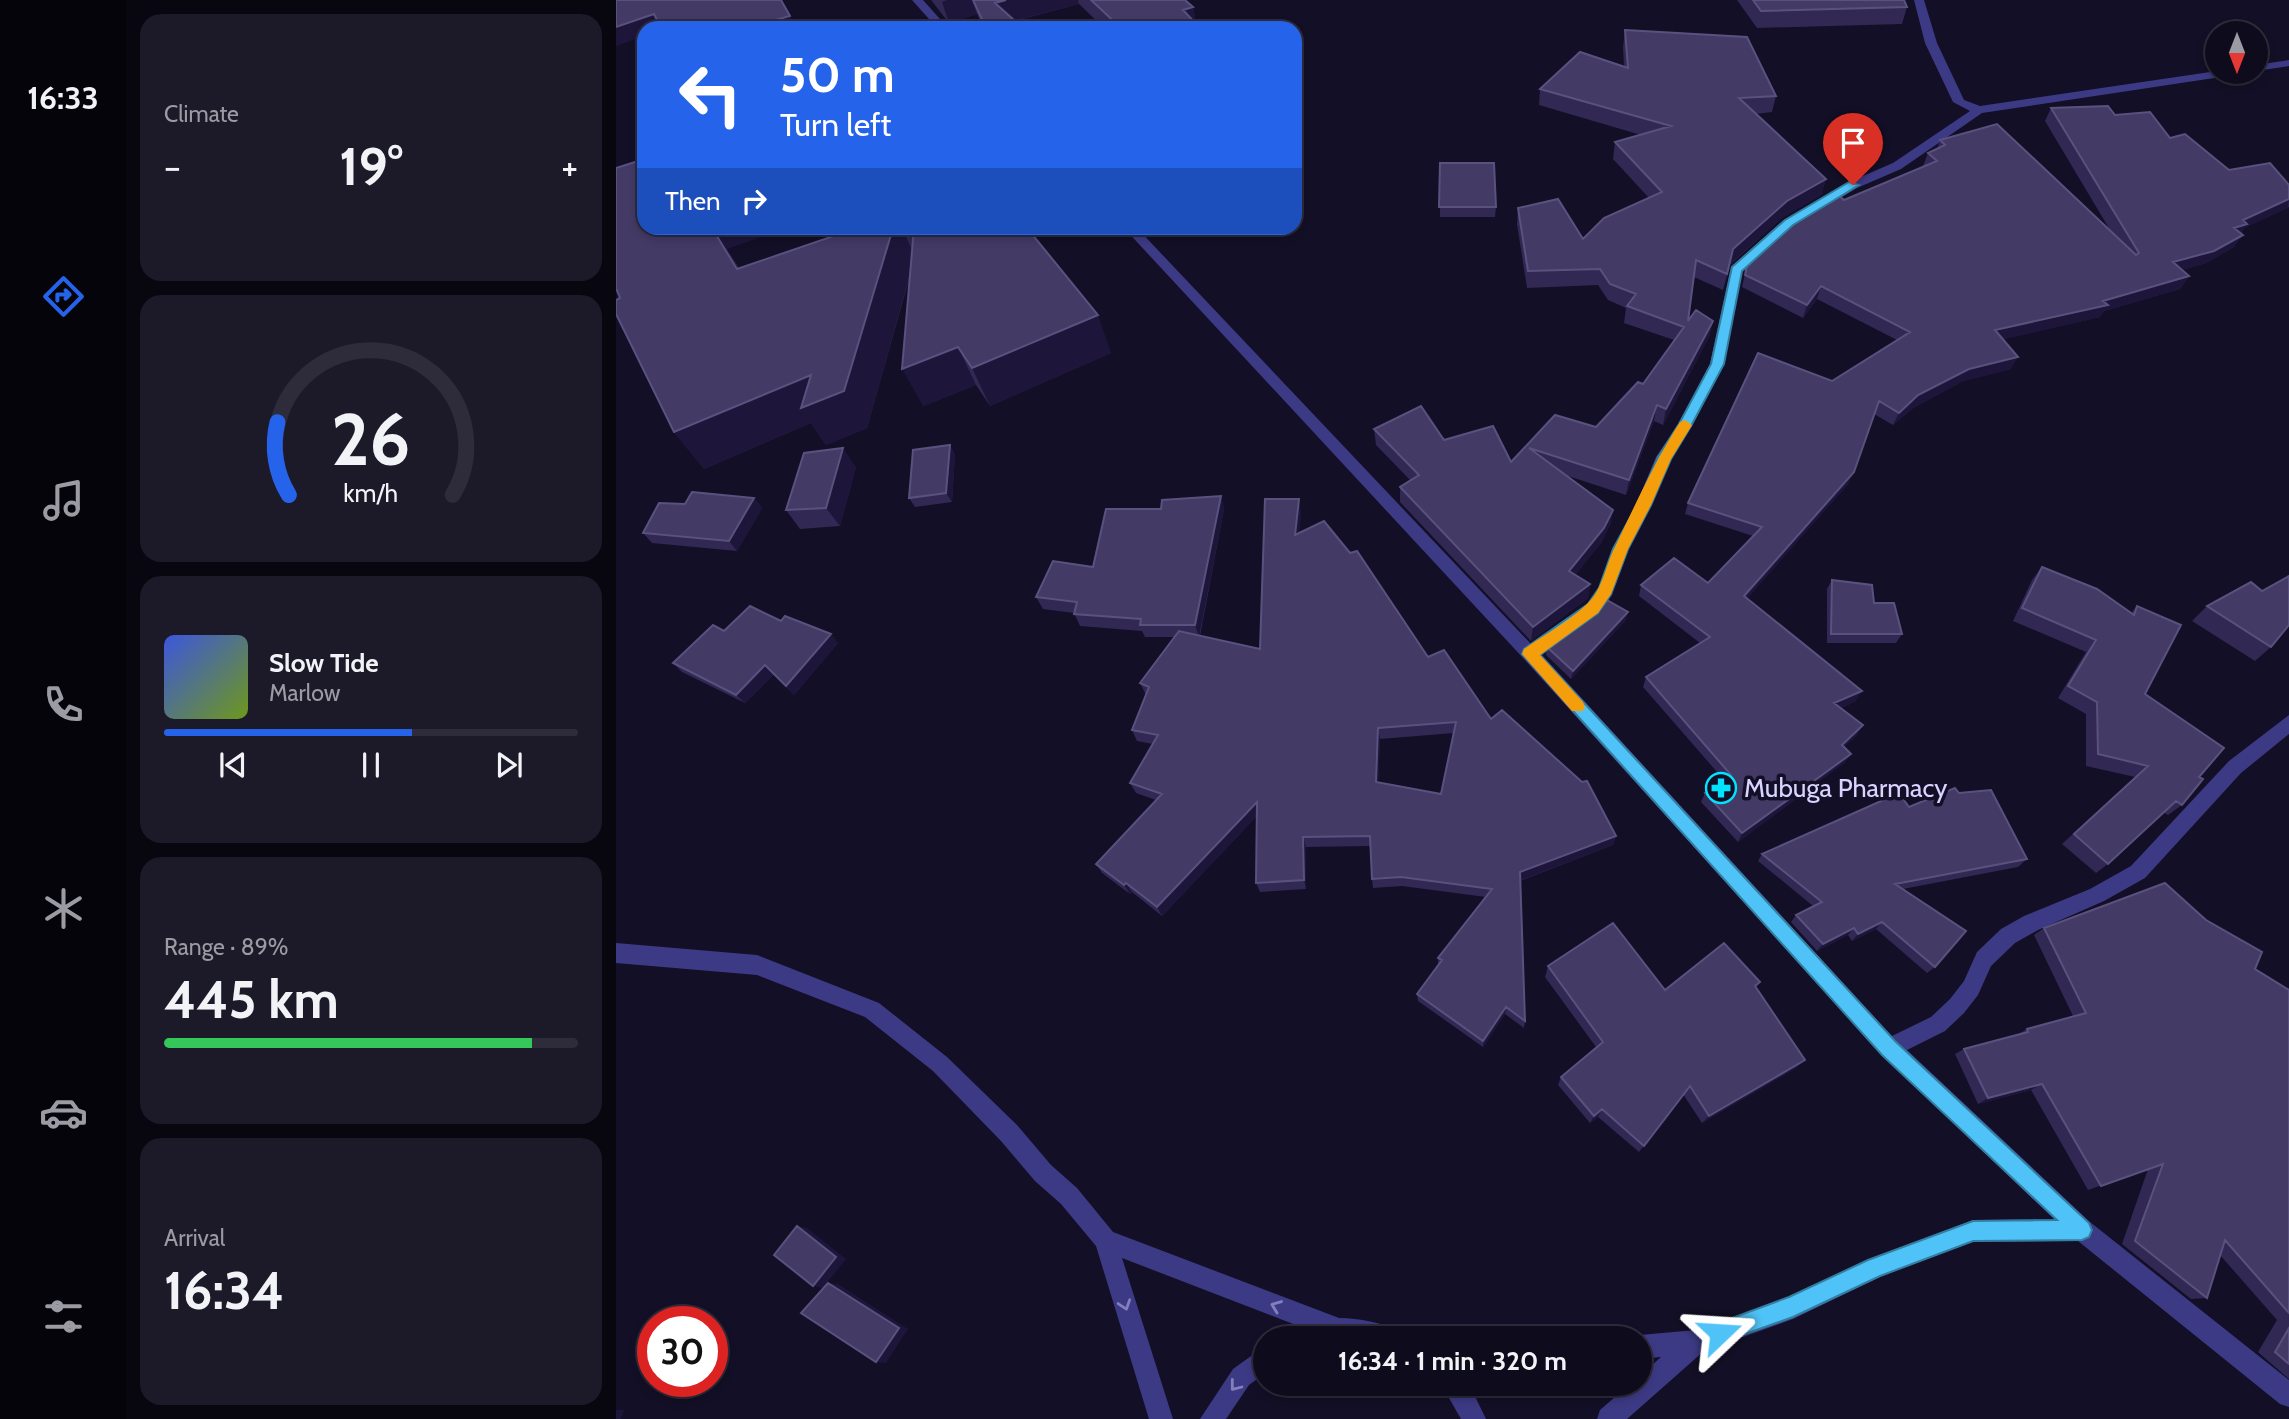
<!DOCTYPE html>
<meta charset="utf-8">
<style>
:root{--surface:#0e0b1c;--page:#1c1929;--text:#f1f3f6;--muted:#9b9ba3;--line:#2e2b3b;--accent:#2563eb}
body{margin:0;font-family:Cabin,sans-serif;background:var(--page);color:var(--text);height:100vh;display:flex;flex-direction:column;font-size:26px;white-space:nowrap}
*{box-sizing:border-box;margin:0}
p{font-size:23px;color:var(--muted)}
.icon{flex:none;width:38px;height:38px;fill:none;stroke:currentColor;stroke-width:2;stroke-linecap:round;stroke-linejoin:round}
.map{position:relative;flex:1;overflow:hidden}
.side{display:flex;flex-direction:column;gap:14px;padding:14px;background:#08060f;width:490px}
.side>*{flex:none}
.guide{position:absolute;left:21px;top:21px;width:665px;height:214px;border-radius:21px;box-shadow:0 4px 10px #0003,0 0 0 2px var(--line);background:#2563eb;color:#fff;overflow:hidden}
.needle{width:46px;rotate:180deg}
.fabs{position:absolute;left:1589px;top:21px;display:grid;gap:14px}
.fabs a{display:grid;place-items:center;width:63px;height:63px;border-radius:50%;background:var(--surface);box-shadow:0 4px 10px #0003,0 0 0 2px var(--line);font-size:35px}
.speed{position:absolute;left:21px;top:1306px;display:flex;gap:14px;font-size:35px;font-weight:700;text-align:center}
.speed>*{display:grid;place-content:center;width:91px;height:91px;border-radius:50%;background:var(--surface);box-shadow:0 4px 10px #0003,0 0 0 2px var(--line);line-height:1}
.speed .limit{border:10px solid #d22;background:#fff;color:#111}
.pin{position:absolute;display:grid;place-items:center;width:60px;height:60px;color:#fff;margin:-72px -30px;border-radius:50% 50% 50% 0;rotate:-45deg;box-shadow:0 0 7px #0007}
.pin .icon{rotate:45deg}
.me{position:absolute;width:77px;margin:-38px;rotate:70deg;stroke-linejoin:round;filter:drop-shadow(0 0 5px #0008)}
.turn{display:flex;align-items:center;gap:24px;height:147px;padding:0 28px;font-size:32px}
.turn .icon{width:91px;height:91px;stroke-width:2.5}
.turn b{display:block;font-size:49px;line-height:60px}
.then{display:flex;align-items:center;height:66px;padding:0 28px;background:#0003;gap:14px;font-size:26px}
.big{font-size:52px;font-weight:800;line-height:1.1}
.side .tile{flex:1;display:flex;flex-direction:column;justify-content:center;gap:10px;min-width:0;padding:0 24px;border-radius:21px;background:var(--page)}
.side .dial{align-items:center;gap:0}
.dial svg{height:182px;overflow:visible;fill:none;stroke:var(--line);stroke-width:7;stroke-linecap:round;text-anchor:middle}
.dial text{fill:var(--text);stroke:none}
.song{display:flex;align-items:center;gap:21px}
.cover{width:84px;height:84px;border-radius:10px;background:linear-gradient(135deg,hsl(230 70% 55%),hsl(80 70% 35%))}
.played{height:7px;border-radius:4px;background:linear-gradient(90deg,var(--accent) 60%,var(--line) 60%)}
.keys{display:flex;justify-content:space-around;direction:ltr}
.heat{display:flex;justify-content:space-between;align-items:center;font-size:38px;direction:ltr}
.charge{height:10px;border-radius:5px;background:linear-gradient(90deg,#34c759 89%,var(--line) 0)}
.trip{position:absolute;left:637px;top:1326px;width:399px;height:70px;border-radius:35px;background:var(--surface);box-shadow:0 4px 10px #0003,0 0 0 2px var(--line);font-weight:800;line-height:70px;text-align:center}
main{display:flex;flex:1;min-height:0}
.menu{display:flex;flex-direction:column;width:126px;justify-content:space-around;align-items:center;background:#06040b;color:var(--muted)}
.menu .icon{width:49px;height:49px}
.menu .on{color:var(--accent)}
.menu b{font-size:32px;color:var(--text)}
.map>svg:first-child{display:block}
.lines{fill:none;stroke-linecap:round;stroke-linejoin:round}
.minor{fill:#3d3a85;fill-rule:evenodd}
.wall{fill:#312854;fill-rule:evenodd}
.shaded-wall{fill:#1d163a}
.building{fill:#433a66;stroke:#5a527e;stroke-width:2;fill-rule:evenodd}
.oneway{stroke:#837fbc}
.route{fill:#4fc3f7;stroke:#337fa1;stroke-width:2}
.slow{fill:#f59e0b}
.labels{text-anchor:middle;stroke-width:7;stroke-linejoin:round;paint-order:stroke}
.poi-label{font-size:26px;fill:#d9d4ff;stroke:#130f26;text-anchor:start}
</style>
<main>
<nav class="menu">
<b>16:33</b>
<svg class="icon on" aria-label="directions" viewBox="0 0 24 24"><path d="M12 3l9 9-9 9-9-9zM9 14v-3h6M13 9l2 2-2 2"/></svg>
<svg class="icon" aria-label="music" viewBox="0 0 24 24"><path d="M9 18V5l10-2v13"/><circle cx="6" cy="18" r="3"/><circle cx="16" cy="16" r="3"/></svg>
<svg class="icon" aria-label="phone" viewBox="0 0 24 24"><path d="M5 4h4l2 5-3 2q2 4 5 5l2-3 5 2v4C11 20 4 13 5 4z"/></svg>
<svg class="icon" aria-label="climate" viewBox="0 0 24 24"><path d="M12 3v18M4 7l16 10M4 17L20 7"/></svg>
<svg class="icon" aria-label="car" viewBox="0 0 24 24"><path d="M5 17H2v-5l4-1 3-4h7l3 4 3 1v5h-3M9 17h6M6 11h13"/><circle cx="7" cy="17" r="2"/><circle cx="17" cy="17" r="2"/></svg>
<svg class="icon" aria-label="filters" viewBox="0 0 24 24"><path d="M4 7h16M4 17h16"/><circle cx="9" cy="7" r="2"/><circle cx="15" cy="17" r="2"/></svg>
</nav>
<section class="side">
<div class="tile"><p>Climate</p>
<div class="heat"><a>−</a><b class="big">19°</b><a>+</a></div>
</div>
<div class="tile dial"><svg viewBox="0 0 100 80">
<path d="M14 69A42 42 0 1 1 86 69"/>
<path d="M14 69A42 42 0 0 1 9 37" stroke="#2563eb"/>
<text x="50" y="56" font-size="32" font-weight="700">26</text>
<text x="50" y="72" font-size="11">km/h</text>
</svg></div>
<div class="tile">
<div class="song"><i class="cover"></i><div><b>Slow Tide</b><p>Marlow</p></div></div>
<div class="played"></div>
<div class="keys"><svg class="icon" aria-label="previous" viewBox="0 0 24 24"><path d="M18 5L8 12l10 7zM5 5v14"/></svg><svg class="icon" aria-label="pause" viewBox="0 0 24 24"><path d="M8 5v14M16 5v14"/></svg><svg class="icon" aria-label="next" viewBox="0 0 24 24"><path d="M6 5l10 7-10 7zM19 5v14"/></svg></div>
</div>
<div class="tile"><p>Range · 89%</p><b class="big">445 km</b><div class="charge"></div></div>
<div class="tile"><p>Arrival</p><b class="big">16:34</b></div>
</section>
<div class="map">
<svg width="1673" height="1419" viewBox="0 0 1673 1419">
<rect width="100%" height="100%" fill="#130f26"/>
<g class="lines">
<path class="minor" d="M296 0H307L332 28H321Z
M1298 0H1308L1321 43 1348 100 1364 106 1601 71 1624 72 1618 75 1366 113 1285 169 1241 188 1178 226 1126 272 1108 364 1076 426 1055 459 1036 505 1013 549 996 595 983 614 926 655 1276 1036 1315 1017 1334 999 1348 981 1361 952 1385 929 1408 916 1474 889 1515 866 1613 761 1673 715V734L1625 773 1529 878 1488 901 1422 930 1399 943 1375 966 1362 995 1348 1013 1329 1031 1291 1050 1474 1222 1673 1380V1407L1664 1404 1462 1241 1357 1242 1264 1277 1177 1319 1088 1351 1011 1419H981L984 1410 1014 1384H1024V1376L1045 1357 1024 1359V1339H1016L1024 1335 1080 1330 1173 1297 1251 1260 1357 1220 1438 1219 1266 1055 908 659 508 228H521L915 644 971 604 983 587 997 549 1020 505 1040 457 1063 423 1094 364 1115 267 1168 220 1233 182 1277 163 1354 111 1337 102 1309 43Z
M1673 60V66L1640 71V65Z
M0 943 141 955 263 1003 331 1057 401 1125 435 1165 461 1188 497 1232 723 1318C744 1318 765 1323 784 1331L788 1339H672L676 1331 685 1327 506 1258 557 1419H533L480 1246 445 1204 419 1181 385 1141 317 1071 249 1017 141 975 0 963Z
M649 1346V1373L633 1385 610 1419H584L617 1369Z
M825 1384H853L870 1419H845Z"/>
</g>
<path class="wall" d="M315 0H569L577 7 580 24 584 28H488L463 4 399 21 407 28H367L361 14 333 23Z
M1121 0H1288L1291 7 1286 24 1141 28Z
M1009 30 1160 96 1156 112 1140 114 1210 179 1205 195 1166 218 1114 265 1107 290 1078 277 1072 321H1097L1093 337 1047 425 1038 421 1010 495 952 476 997 510 994 525 985 543 959 575 974 584 972 598 915 641 784 502V487L794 480 760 445 758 429 828 440 895 462 939 415 980 427 1027 384 1058 340 1008 323 1010 308 992 300 982 285 911 288 901 224 902 208 967 239 1033 198 997 159 999 142 1025 135 923 105 924 89 1008 67 1007 47Z
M1435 108 1499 115 1554 138 1613 170 1673 185V207L1628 228 1618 247 1590 263 1566 270 1573 276 1564 289 1488 311 1484 317 1387 339 1395 369 1347 381 1297 408 1277 425 1258 414 1232 484 1131 598 1240 701 1225 708 1241 735 1228 747 1235 754 1228 763 1122 842 1085 802 1089 793 1108 780 1027 687 1030 677 1084 643 1023 596 1025 585 1092 583 1137 536 1069 514 1072 503 1216 381 1281 340 1201 299 1187 318 1126 287 1132 261 1228 200 1308 167 1307 166 1312 153 1321 149 1324 140 1494 230 1429 121Z
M824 163 880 207 879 217H824Z
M241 228H411L495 353 374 406 360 385 307 406 294 276 251 428 210 445 195 423 88 469 58 432 4 298 111 249 123 268Z
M334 445 339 455 336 502 299 507 293 498Z
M240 467 224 526 184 529 170 510Z
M605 496 608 509 584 636 644 649 685 512 683 533 812 657 875 719 1000 836 997 845 904 881 909 1021 908 1028 889 1014 867 1047 802 1001 801 994 822 965V958L870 897 786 886 757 888 756 879 755 846 690 847V889L644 892 640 883 641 816 546 916 516 892 514 894 486 873 480 864 540 800 520 793 514 783 537 744 521 741 516 730 530 695 524 683 558 637H529L526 631 464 626 458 613 427 609 420 597 477 567 545 509ZM838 733 825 794 762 783 764 739Z
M138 498 146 508 121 551 36 543 27 533 69 504Z
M1426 567 1515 613 1521 606 1529 694 1583 777 1566 805 1552 815 1547 812 1492 864 1480 873 1446 844 1519 777 1470 766V714L1442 698 1470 652 1397 621 1416 580Z
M1216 580 1258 603 1286 634 1280 643H1211V589Z
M1646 591 1655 647 1639 661 1576 621 1591 606Z
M1012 612 1009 621 955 679 930 655 931 647Z
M165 621 222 643 178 695 158 674 129 703 66 672 57 663 108 631Z
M1343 793 1411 859 1402 867 1287 889 1319 967 1311 973 1260 929 1236 941 1232 935 1201 951 1175 922 1180 915 1197 906 1142 861 1146 854 1293 807Z
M1428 928 1639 969 1673 990V1379L1642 1352 1661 1320 1604 1255 1591 1298 1575 1299 1506 1244 1532 1169 1472 1190 1415 1090 1362 1104 1339 1054 1348 1049 1401 1035 1411 1029 1457 1016 1418 935Z
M932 966 1049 990 1144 982 1140 987 1189 1060 1180 1068 1086 1123 1067 1094 1023 1152 982 1117 974 1123 942 1085 945 1077 980 1047 929 977Z"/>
<path class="shaded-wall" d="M331 0H356L361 14 333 23 326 2Z
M390 0H462L463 4 386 24 379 3Z
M577 7 581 28 567 10Z
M38 14 46 28H28V36L0 46V27Z
M174 16 180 28H131Z
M1210 179 1205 195 1166 218 1113 265 1117 249 1171 201Z
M1673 199 1672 208 1628 228 1623 236 1618 228 1627 220Z
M96 228H171L111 249 146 308 121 269Z
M277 228H286L299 256 251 428 210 445 195 423 88 469 58 432Z
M1627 235 1618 247 1590 263 1549 275 1557 262Z
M1573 276 1564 289 1488 311 1484 317 1373 343 1379 330 1487 301Z
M1205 286 1201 299 1187 318 1191 305Z
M482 315 495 353 374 406 356 368Z
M1097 321 1093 337 1047 425 1050 409Z
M342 347 360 385 307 406 286 369Z
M1402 357 1395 369 1347 381 1297 408 1277 425 1283 413 1302 395 1353 369Z
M1041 405 1038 421 1010 495 1013 480Z
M334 445 339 455 336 502 330 493Z
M227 448 240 467 224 526 210 508Z
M1238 472 1232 484 1124 607 1128 596Z
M605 496 608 509 583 637 579 625Z
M138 498 146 508 121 551 113 541Z
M683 499 685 512 682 547 679 535Z
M997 510 994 525 985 543 951 586 953 571Z
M974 584 972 598 915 641 917 627Z
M1012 612 1009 621 955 679 957 671Z
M215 634 222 643 178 695 170 686Z
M149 665 158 674 129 703 120 695Z
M1246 691 1240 701 1213 713 1218 703Z
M1247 725 1241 735 1220 755 1226 745Z
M762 728 764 739 762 793 760 782Z
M1235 754 1228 763 1122 842 1126 833Z
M641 802 645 812 546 916 541 907Z
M1000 836 997 845 903 881 904 872Z
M687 837 690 847V889L688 880Z
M510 883 516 892 514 894 508 885Z
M1266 922 1260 929 1236 941 1242 934Z
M1238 928 1232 935 1201 951 1207 944Z
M890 1007 889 1014 867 1047V1041Z
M1189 1060 1180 1068 1086 1123 1093 1116Z
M1426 1084 1415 1090 1362 1104 1372 1098Z
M986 1109 982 1117 974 1123 978 1116Z
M181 1226 191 1228 230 1259 207 1288 197 1286Z
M212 1283 222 1284 292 1329 270 1363 260 1362Z
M0 1410H8L5 1419H0Z"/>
<path class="building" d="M0 0H165L174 16 131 28H45L38 14 0 27Z
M357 0H390L379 3 407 28H370Z
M475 0H569L577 7 567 10 584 28H505Z
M1137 0H1288L1291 7 1145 11Z
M1009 30 1131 37 1160 96 1123 98 1210 179 1171 201 1117 249 1111 274 1080 260 1072 321 1080 310 1097 321 1050 409 1041 405 1013 480 913 448 997 510 988 528 953 571 974 584 917 627 784 487 803 475 758 429 805 406 828 440 877 426 895 462 939 415 980 427 1022 382 1027 384 1068 327 1011 306 1020 294 994 284 984 269 912 271 902 208 942 199 967 239 988 218 1046 192 999 142 1055 126 924 89 964 52 1012 68Z
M1492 106 1499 115 1534 112 1554 138 1569 134 1613 170 1654 163 1673 185V199L1627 220 1631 224 1618 228 1627 235 1598 251 1557 262 1573 276 1487 301 1492 305 1379 330 1402 357 1353 369 1302 395 1283 413 1263 401 1238 472 1128 596 1246 691 1218 703 1247 725 1226 745 1235 754 1126 833 1089 793 1115 775 1030 677 1094 637 1025 585 1058 558 1092 583 1146 527 1072 503 1142 353 1216 381 1294 332 1205 286 1191 305 1129 275 1132 261 1183 215 1220 193 1228 200 1321 161 1312 153 1329 145 1324 140 1381 124 1520 255 1523 253 1435 108Z
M28 159V228H96L121 269 241 228H277L228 391 185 408 195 375 58 432 0 314V300L4 298 0 288V168Z
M824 163H878L880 207H823Z
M298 228H411L482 315 356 368 342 347 286 369Z
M334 445 330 493 293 498 297 450Z
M227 448 210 508 170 510 188 453Z
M76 492 138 498 113 541 27 533 43 503 69 504Z
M605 496 579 625H524L525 619 458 614 461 602 420 597 437 561 477 567 490 509H545L546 500Z
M649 499H683L679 535 708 521 734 553 741 551 812 657 828 650 875 719 886 710 966 782 971 781 1000 836 904 872 909 1021 890 1007 867 1041 801 994 826 960 822 958 876 889 785 877 756 879 754 836 687 837 688 880 640 883 641 802 541 907 510 883 508 885 480 864 546 794 514 783 542 735 516 730 533 687 524 683 563 631 644 649ZM840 722 825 794 760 782 762 728Z
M1426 567 1481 589 1518 615 1521 606 1565 625 1529 694 1608 748 1583 777 1587 779 1566 805 1560 801 1492 864 1458 834 1532 766 1482 754 1481 702 1452 686 1480 640 1406 608Z
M1673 576V625L1655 647 1591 606 1635 582 1646 591Z
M1216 580 1256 585 1258 603H1278L1286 634H1215Z
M991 600 1012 612 957 671 931 647 986 607Z
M134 606 165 621 169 616 215 634 170 686 149 665 120 695 57 663 97 625 108 631Z
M1339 788 1343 793 1375 790 1411 859 1279 884 1350 931 1319 967 1266 922 1242 934 1238 928 1207 944 1180 915 1206 902 1146 854 1283 793 1293 807Z
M1549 883 1590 920 1646 952 1639 969 1673 990V1313L1609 1240 1591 1298 1519 1241 1547 1164 1485 1186 1426 1084 1372 1098 1348 1049 1412 1032 1411 1029 1470 1013 1428 928Z
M997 923 1049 990 1108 943 1144 982 1139 986 1189 1060 1093 1116 1074 1086 1028 1146 986 1109 978 1116 945 1077 987 1042 932 966Z
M181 1226 220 1257 197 1286 158 1255Z
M212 1283 283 1328 260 1362 185 1313Z
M1673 1328V1364L1659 1352Z"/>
<defs><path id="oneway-chevron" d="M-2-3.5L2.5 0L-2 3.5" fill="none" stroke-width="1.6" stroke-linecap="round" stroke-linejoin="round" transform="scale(1.75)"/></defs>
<g class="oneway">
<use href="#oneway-chevron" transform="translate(509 1305) rotate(72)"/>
<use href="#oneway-chevron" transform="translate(660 1306) rotate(-159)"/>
<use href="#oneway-chevron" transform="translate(619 1386) rotate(128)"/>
</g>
<path class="route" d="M1233 182 1243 185 1177 225 1126 271 1108 364 1075 426 1055 459 1035 505 1012 549 995 594 982 613 924 655 1279 1041 1473 1223 1476 1230 1473 1237 1466 1240 1357 1241 1264 1276 1177 1317 1104 1343 1097 1340 1093 1333 1097 1325 1173 1297 1252 1260 1357 1221 1441 1220 1266 1055 906 654 908 649 972 604 983 588 997 549 1021 505 1042 457 1063 424 1095 364 1116 267 1169 220Z"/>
<path class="slow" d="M1069 420 1076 425 1055 459 1035 505 1012 549 995 594 982 613 924 655 967 702 969 707 967 711H956L906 654 908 649C928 635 952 622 970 605 987 590 989 566 999 547 1019 505 1039 461 1064 422Z"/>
<defs>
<g id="pharmacy-ring" transform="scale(1.575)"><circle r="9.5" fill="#130f26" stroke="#00e5ff" stroke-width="1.5"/><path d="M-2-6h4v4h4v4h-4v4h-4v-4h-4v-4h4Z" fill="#00e5ff"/></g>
</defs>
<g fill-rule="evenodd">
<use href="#pharmacy-ring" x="1105" y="788"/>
</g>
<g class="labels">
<g class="poi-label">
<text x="1128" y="797">Mubuga Pharmacy</text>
</g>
</g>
</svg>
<div class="fabs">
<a><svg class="needle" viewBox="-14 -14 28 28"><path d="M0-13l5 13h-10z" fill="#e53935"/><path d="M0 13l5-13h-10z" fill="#9b9ba3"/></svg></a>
</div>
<div class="speed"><div class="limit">30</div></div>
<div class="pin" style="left:1237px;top:185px;background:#d93025"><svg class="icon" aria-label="arrive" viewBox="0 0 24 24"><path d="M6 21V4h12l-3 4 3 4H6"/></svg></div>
<svg class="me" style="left:1104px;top:1333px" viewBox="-20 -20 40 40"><path d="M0-17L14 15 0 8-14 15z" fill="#4fc3f7" stroke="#fff" stroke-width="4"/></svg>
<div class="trip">16:34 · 1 min · 320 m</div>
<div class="guide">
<div class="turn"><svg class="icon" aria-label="left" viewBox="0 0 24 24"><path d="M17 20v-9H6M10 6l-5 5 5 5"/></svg><div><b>50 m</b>Turn left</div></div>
<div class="then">Then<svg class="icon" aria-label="right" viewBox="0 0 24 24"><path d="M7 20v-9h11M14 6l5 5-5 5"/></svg></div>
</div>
</div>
</main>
